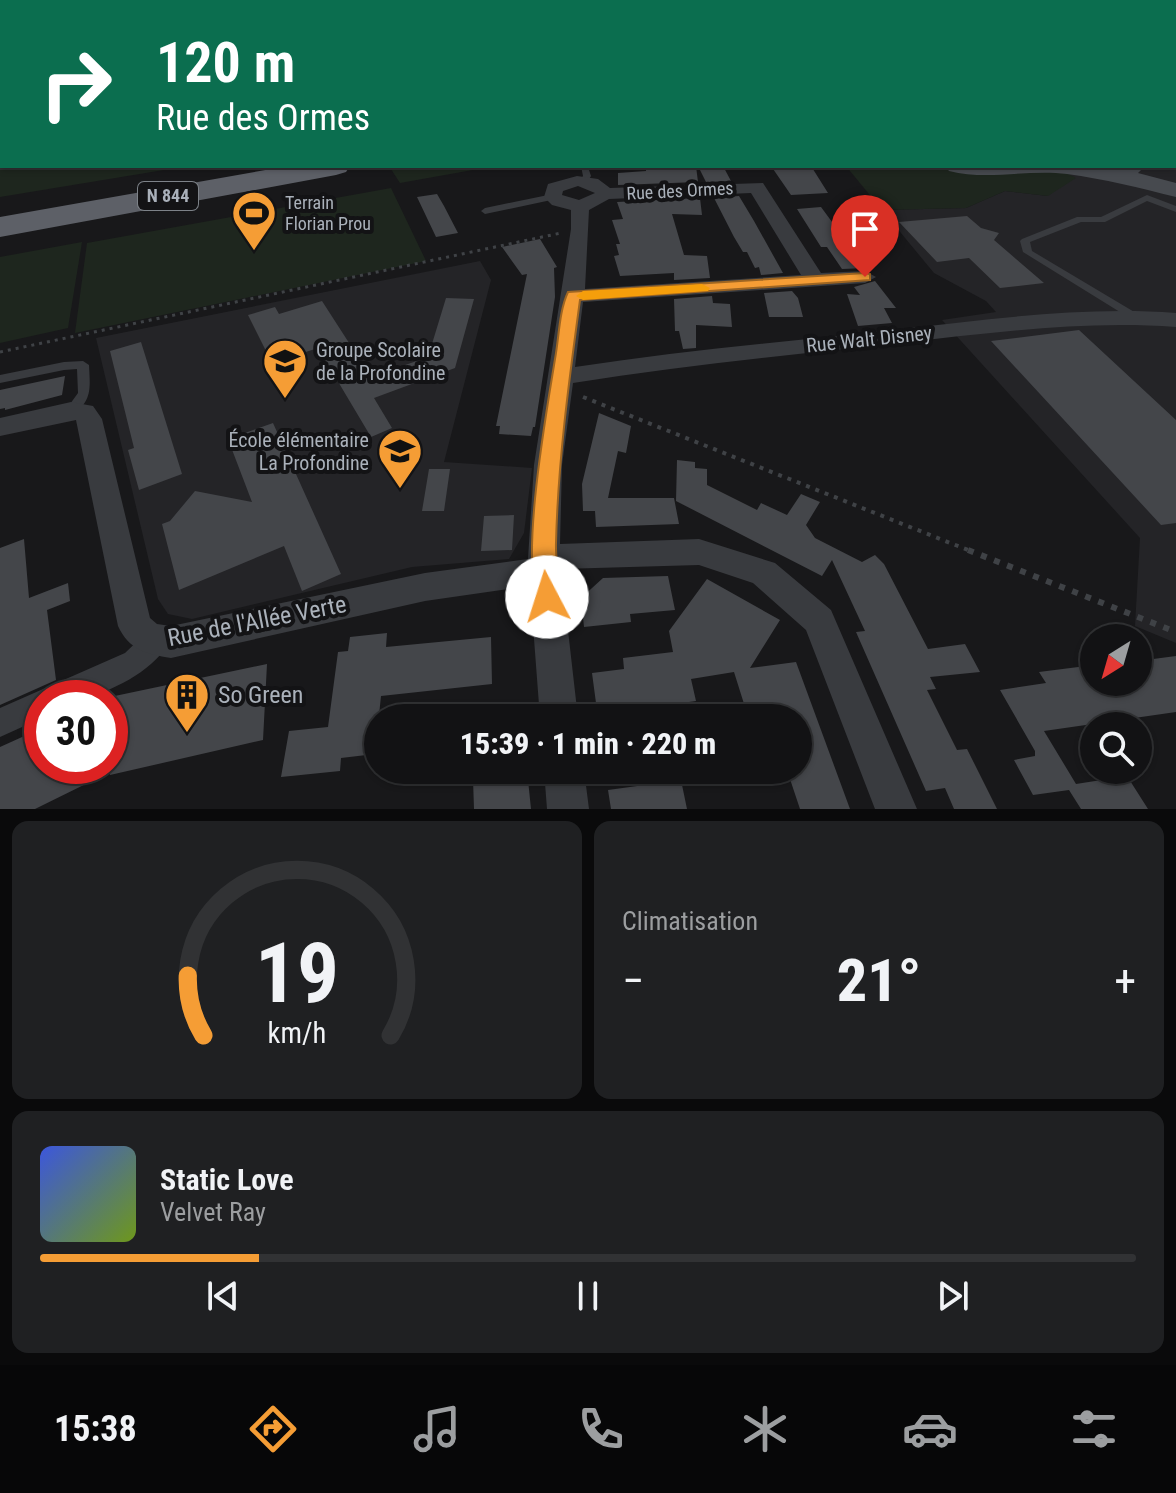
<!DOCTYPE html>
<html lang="fr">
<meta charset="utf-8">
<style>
:root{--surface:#121214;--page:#1f2022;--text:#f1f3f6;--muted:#9c9ea0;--line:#313234;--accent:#f59d35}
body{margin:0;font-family:"Roboto Condensed",sans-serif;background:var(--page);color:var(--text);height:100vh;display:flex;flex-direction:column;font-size:30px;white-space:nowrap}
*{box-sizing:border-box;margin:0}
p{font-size:26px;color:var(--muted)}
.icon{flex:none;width:44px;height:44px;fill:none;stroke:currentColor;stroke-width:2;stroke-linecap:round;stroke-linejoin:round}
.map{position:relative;height:809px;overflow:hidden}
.panel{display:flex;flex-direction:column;gap:12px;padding:12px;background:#0a0a0b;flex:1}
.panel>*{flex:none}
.banner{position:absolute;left:0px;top:0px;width:1176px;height:168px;box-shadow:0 2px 6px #0004,0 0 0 2px var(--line);background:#0b6e4f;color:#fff;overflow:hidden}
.needle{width:52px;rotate:217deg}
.controls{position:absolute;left:1080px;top:624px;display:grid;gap:16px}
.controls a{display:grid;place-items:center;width:72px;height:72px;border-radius:50%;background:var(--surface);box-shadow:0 2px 6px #0004,0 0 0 2px var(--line);font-size:40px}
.speed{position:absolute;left:24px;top:680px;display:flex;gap:16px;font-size:40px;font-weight:700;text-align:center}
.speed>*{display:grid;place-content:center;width:104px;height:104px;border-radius:50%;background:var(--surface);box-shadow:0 2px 6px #0004,0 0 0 2px var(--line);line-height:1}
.speed .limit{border:12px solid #d22;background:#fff;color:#111}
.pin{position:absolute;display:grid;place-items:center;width:68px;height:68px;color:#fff;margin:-82px -34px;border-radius:50% 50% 50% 0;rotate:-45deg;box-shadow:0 0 8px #0007}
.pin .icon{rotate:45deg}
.me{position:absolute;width:88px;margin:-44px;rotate:355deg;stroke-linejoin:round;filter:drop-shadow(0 0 6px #0008)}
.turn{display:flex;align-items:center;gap:28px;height:168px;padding:0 24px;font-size:36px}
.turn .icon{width:104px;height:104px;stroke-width:2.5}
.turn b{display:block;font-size:56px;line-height:68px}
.big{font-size:60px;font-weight:800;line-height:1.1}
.panel .widget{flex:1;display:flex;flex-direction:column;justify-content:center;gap:12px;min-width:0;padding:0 28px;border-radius:16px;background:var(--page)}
.panel .dial{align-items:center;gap:0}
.dial svg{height:208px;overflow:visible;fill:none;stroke:var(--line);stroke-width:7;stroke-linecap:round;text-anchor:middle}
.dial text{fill:var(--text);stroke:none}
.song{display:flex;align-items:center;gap:24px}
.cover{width:96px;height:96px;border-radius:12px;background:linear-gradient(135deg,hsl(230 70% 55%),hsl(80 70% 35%))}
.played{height:8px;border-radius:4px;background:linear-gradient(90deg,var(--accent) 20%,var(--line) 20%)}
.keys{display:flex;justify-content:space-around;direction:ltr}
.heat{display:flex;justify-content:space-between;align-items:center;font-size:44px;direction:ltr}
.panel .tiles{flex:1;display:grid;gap:12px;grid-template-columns:1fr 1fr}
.widget:last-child{grid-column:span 2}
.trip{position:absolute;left:364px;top:704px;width:448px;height:80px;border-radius:40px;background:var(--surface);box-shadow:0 2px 6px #0004,0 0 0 2px var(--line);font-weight:800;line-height:80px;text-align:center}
.tabs{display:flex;height:128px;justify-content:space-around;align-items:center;background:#070708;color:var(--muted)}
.tabs .icon{width:56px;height:56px}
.tabs .selected{color:var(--accent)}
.tabs b{font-size:36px;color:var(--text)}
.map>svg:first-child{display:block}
.built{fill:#242427}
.green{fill:#1e261e}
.building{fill:#44464a}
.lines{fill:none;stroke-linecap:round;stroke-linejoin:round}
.path-far3{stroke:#3f4246;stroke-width:2;stroke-dasharray:2 3;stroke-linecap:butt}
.path-far2{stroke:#3f4246;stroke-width:3;stroke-dasharray:3 5;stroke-linecap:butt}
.path-far1{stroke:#3f4246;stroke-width:4;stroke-dasharray:4 6;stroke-linecap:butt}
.path{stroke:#3f4246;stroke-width:6;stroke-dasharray:6 8;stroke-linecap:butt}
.service{fill:#393b3f;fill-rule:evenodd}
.pedestrian{fill:#393b3f;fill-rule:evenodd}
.minor{fill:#393b3f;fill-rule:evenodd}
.tertiary{fill:#393b3f;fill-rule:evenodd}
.secondary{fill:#474a4f;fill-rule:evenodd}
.trunk{fill:#5d6067;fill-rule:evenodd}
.route{fill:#f59d35;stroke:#9f6622;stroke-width:2}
.slow{fill:#f59e0b}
.labels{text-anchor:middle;stroke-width:8;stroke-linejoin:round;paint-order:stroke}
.far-street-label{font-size:18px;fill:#aab1ba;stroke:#131315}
.shield{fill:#131315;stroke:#7d8288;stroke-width:2}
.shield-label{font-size:18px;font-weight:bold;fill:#aab1ba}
.far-poi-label{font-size:18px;fill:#aab1ba;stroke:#131315;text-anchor:start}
.street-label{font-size:20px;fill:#aab1ba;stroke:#131315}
.poi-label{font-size:20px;fill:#aab1ba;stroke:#131315;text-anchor:start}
.near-street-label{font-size:24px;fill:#aab1ba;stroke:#131315}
.near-poi-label{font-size:24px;fill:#aab1ba;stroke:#131315;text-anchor:start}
</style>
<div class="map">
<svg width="1176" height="809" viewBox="0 0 1176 809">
<rect width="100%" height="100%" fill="#18181a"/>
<path class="built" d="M609 0H1176V643L1135 626 1140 538 942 320 996 312 986 301 934 273 882 210 966 208 1005 191 1048 196 1054 166H1174V2Z
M480 261 491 280 444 462 532 468 524 533 509 559 412 567 192 619 168 614 158 599 96 338Z"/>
<path class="green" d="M219 0H609L613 2H212Z
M0 122 2 166H188L0 197Z
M389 166H495L400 183Z
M846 166H1054L1076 178 1048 196 1005 191 966 208 882 210Z
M391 188 426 261 75 333 87 243Z
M82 242 68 328 0 343V257Z"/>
<path class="building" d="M646 166H696L698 182 618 185V173L646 171Z
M698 166H723L731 181 706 182Z
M771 166H811L828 193 791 195Z
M437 194 444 206 458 233 436 237 417 197Z
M739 196 754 221 783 273 761 275 759 267 755 268 747 252H743L734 237 714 198Z
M700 198 702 215 672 214 684 255 707 256 710 278 674 280V273L620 276 614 256 619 255 616 244H620L612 220 623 219 617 202Z
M821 207 866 268 842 269 827 247H821L797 209Z
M967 216 981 228 999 233 994 240 1044 283 1000 288 969 258 937 262 899 222Z
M540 239 557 267 554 268 555 297 535 427H533L531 436 499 434 500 426H496L527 274 522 275 502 247Z
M875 281 896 308H884L892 323 858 326 847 294 860 295 854 287Z
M792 291 798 298 803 317H769L764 293Z
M712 296 713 303 730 304 732 327 696 325V348L683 349 679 331H675L674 299Z
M446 298 474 299 455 368 374 398 392 428 371 437 318 348 272 363 248 315 275 307 279 314 322 301 371 377 428 357Z
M1079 330 1176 420V523L1161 525 991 341Z
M141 342 182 474 139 490 128 450 134 448 110 351Z
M65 376 62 395 5 410V408L0 409V390Z
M599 413 631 426 626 453 618 451 608 498H674L679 524 596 527 595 511H583L582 484Z
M273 423 341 574 302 591 284 546 179 590 162 524 170 521 195 491 252 502 231 447 242 434Z
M677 460 695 462V468L707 469V485L757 510 761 503 787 515 801 494 820 502 806 525 815 538 862 562 875 555 884 564 928 649 965 644 980 672 930 677 936 689 927 690 957 750 967 749 997 809H954L945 788 926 791 856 632 865 631 832 560 822 576 676 501Z
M429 469H450L444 511H422Z
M514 515 512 550 481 551 484 516Z
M24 539 29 598 68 583 70 601 47 610 56 680 0 705V548Z
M668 576 675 610 630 614 631 622 584 627 581 598 603 578Z
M707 579 780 620 750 668 796 662 850 809H800L787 770H798V714L771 717 770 714H763L760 705 745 707 734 672 691 679 696 701 661 706 663 718H598L592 673 624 669 623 658 673 652 669 631Z
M387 633 386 647 491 637 492 684 381 696 375 754 341 758 340 771 281 777 289 731 328 727 338 652 348 651 350 637Z
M1176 656V712L1044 731 1076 784 1127 776 1148 809H1081L1069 790 1033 795 1014 760 1035 756V751L1000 690 1046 683 1039 672 1094 665V682H1138V661Z
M267 664 263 740 110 775V772L35 809H0V747L42 728V766H110V697Z
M497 770H527L531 809H474L473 779Z
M681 780 687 809H611L608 790Z"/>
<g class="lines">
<path class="path-far3" d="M440 0 469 2
M110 2 122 0
M276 2 280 0"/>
<path class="path-far2" d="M0 352 561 233"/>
<path class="path-far1" d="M583 397 973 552"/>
<path class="path" d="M968 550 1176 632"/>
<path class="service" d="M2 82V86L0 87V83Z
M581 166H603L606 168 602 170H589L591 176 586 184H583L579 182 583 176Z
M553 194 557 197 556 199 485 214 481 211 485 208Z
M1147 195 1176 206V212L1147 201 1105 222H1081L1030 242 1032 251 1136 313 1137 315 1136 317H1128L1023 252 1020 241 1022 239 1077 217H1101Z
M83 361 89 365C90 387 93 402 71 415L65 411 78 393 77 369 64 370 0 383V375L64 362Z"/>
<path class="pedestrian" d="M157 628 166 631 170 640C158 667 116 690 87 697 74 701 56 698 42 698V718L0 737V708L125 653 148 631Z"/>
<path class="minor" d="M609 0H621L622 2H610Z
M862 0H881L882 2H863Z
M1174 16H1176V22H1174Z
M577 176 598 179 610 188 763 183 821 273 865 271 876 277 865 283 583 302 575 367C684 350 793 341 902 329 994 319 1084 306 1176 313V327C1082 320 991 333 898 343 789 355 681 366 573 383L562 465 560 544 699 539 775 563 831 610 917 809H875L806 630 753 583 699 565 561 569 578 718H540L530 586 425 601 171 658C146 654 129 650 118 626L76 420 0 436V418L71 402 93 406 102 419 150 618 157 624 171 626 425 573 528 559 534 465 571 229V210L552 205 544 197 548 184ZM578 186 595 193 579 200 562 195 563 191ZM751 193 801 275 585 289 589 210 609 199Z
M544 770H584L589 809H547Z"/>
<path class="tertiary" d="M751 0H767L749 2Z"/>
<path class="secondary" d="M945 166H1145L1138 173 1176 183V197C1140 188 1104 179 1067 174 1027 169 988 181 949 171Z"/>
<path class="trunk" d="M1174 48H1176V60H1174Z
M288 166H350L346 172 336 175 0 237V217Z"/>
</g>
<path class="route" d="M865 273 870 274V280L580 300C569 381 558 461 556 543 555 562 563 587 555 604L547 607 539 604C519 562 547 409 555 359 559 338 559 311 568 292Z"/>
<path class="slow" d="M702 284 710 288 708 291 583 300 576 296 583 291Z"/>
<defs>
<g id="stadium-pin" transform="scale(2.3)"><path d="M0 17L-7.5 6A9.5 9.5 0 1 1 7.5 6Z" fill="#f59d35" stroke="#131315"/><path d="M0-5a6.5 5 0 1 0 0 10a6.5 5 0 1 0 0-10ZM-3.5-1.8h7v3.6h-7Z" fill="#111"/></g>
<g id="school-pin" transform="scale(2.3)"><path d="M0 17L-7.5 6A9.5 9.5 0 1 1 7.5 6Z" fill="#f59d35" stroke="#131315"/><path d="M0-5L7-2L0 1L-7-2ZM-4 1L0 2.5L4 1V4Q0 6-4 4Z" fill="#111"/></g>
<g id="building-pin" transform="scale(2.3)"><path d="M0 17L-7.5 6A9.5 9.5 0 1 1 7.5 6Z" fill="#f59d35" stroke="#131315"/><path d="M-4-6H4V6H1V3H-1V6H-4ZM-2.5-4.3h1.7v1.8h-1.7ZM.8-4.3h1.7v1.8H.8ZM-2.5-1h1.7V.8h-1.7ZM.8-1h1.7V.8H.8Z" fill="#111"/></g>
</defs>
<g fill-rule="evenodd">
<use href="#stadium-pin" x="254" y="213"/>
<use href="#school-pin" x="285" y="361"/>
<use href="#school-pin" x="400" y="451"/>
<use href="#building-pin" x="187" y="695"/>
</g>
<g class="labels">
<g class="far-street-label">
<text transform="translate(680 191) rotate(-3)" y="6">Rue des Ormes</text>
</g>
<rect class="shield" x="138" y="182" width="60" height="28" rx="6"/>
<g class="shield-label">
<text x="168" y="202">N 844</text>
</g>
<g class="far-poi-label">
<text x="285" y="209">Terrain<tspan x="285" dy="21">Florian Prou</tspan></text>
</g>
<g class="street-label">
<text transform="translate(869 339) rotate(-6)" y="7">Rue Walt Disney</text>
</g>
<g class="poi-label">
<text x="316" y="357">Groupe Scolaire<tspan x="316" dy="23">de la Profondine</tspan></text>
<text x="369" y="447" text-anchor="end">École élémentaire<tspan x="369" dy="23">La Profondine</tspan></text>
</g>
<g class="near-street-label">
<text transform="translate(257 621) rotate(-11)" y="8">Rue de l'Allée Verte</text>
</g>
<g class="near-poi-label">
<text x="218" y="703">So Green</text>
</g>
</g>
</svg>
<div class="controls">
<a><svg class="needle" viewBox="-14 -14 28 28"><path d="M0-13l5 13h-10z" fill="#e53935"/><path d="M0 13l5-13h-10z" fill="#9c9ea0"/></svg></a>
<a><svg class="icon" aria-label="search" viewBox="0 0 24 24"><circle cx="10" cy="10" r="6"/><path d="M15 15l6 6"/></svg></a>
</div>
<div class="speed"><div class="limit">30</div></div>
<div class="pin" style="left:865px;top:277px;background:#d93025"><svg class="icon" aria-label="arrive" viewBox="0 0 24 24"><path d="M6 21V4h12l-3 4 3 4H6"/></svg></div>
<svg class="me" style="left:547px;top:597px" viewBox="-20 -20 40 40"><circle r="19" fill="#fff"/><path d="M0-13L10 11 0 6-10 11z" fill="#f59d35"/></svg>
<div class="trip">15:39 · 1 min · 220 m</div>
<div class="banner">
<div class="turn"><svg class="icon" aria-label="right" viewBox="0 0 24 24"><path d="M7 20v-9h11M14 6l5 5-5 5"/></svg><div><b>120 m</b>Rue des Ormes</div></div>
</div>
</div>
<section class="panel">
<div class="tiles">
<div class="widget dial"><svg viewBox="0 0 100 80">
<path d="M14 69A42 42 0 1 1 86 69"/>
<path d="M14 69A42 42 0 0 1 8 46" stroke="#f59d35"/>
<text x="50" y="56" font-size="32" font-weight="700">19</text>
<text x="50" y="72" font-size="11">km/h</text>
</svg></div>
<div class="widget"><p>Climatisation</p>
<div class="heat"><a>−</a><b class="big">21°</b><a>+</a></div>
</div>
<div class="widget">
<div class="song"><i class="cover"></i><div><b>Static Love</b><p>Velvet Ray</p></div></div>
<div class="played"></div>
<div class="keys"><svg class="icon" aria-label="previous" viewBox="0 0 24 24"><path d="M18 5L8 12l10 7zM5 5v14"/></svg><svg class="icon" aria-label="pause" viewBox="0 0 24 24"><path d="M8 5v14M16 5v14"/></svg><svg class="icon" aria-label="next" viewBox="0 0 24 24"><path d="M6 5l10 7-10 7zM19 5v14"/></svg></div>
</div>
</div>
</section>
<nav class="tabs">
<b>15:38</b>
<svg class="icon selected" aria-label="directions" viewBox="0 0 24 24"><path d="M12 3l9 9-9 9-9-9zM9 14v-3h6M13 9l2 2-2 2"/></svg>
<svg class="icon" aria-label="music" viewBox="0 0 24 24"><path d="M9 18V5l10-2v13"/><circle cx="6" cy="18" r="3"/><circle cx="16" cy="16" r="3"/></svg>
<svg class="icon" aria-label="phone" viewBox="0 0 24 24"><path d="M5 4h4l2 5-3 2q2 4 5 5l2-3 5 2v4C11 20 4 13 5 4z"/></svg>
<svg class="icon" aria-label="climate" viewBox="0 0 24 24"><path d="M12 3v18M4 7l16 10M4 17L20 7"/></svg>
<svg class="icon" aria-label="car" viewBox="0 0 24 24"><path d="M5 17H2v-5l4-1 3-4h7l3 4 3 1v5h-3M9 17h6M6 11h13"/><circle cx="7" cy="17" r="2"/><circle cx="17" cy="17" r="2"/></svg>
<svg class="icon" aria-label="filters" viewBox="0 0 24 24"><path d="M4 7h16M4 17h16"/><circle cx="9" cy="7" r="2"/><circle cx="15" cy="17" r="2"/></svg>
</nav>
